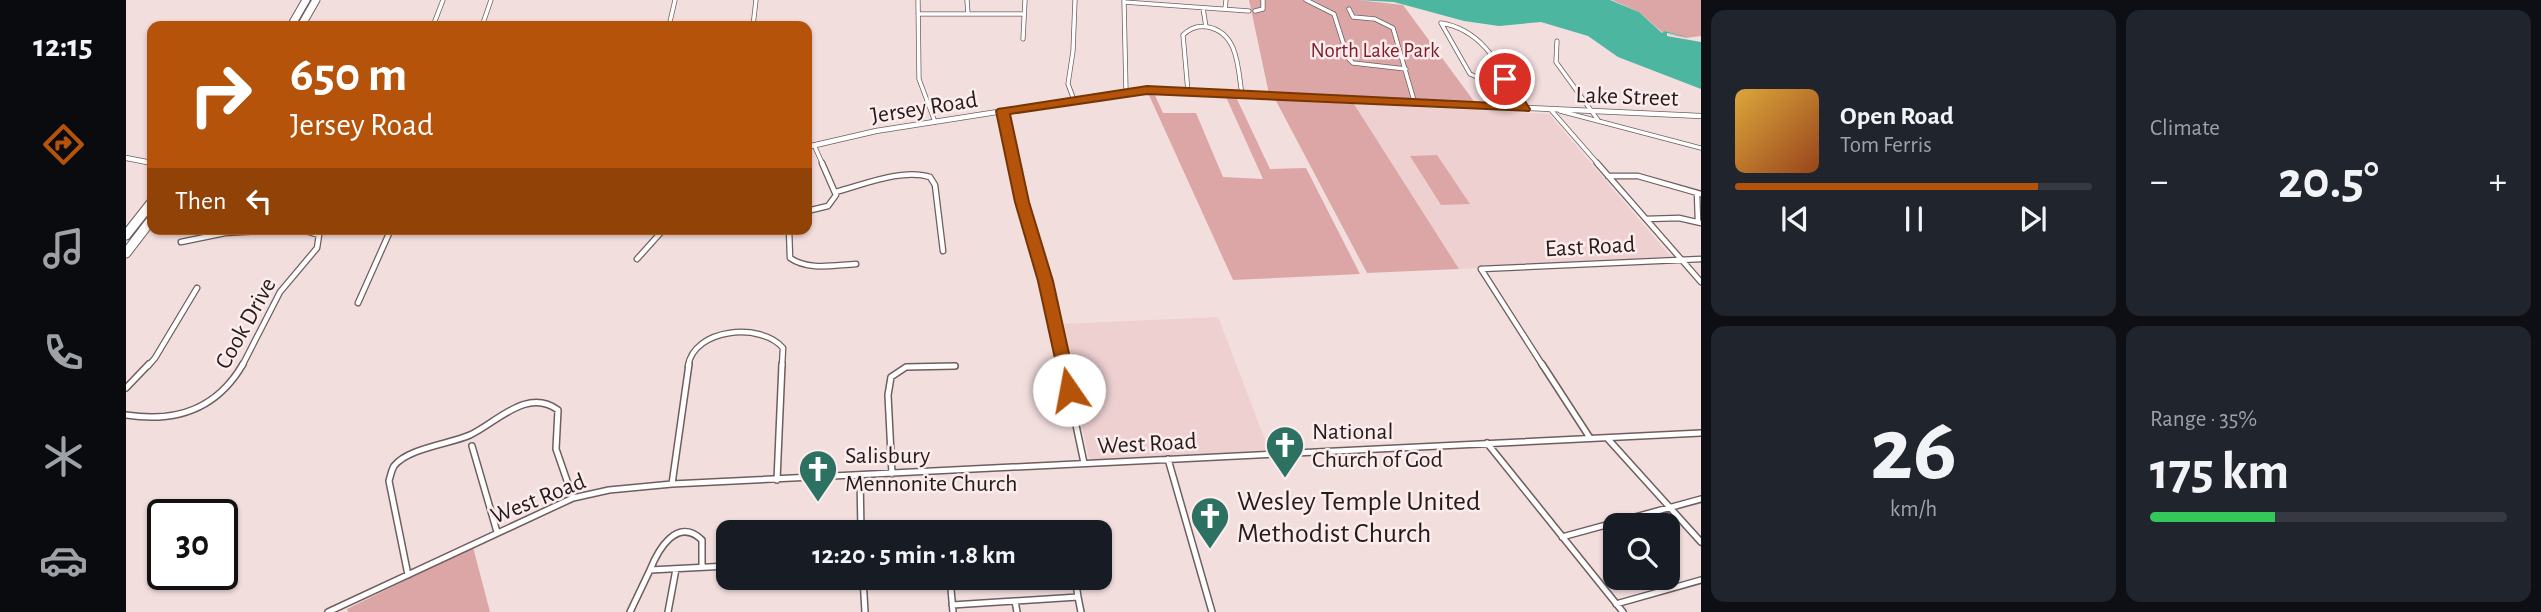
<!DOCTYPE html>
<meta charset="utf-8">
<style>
:root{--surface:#171b24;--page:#20242c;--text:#f1f3f6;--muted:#9ea1a6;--line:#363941;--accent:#b45309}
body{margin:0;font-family:"Alegreya Sans",sans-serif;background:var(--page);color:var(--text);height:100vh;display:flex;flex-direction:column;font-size:26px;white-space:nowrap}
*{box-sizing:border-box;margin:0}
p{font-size:23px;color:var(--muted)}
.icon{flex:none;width:38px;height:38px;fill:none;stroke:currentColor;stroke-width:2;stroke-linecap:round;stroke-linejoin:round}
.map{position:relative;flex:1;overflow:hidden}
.panel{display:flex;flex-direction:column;gap:10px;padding:10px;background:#0d0f14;width:840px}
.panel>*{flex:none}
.hud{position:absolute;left:21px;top:21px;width:665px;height:214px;border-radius:14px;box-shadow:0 2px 5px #0004;background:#b45309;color:#fff;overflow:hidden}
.tools{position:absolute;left:1477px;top:513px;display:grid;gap:14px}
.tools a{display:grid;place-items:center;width:77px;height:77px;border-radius:14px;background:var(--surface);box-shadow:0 2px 5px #0004;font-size:35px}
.speed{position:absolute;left:21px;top:499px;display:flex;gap:14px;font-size:35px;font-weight:700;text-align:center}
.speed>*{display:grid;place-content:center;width:91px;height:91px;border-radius:50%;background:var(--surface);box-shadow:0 2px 5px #0004;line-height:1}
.speed .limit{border:4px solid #111;border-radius:10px;background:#fff;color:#111}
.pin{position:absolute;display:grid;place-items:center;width:60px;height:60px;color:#fff;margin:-30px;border:4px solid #fff;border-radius:50%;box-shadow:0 2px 7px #0007}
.me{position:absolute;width:77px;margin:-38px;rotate:348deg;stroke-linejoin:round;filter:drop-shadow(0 0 5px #0008)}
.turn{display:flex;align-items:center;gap:24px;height:147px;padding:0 28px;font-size:32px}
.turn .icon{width:91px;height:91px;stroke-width:2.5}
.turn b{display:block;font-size:49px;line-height:60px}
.then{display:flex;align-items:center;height:66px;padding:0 28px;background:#0003;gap:14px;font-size:26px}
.big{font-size:52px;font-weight:700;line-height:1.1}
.panel .tile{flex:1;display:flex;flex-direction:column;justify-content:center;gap:10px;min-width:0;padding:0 24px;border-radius:14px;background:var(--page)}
.panel .dial{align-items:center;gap:0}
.dial b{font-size:91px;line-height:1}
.song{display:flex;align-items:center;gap:21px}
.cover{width:84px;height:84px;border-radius:10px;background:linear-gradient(135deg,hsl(40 70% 55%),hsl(20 70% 35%))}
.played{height:7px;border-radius:4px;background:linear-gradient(90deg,var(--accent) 85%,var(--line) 85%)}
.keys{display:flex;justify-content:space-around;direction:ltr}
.heat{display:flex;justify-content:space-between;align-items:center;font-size:38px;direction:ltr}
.charge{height:10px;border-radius:5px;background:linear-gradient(90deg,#34c759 35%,var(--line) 0)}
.panel .tiles{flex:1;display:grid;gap:10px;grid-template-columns:repeat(2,1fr)}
.trip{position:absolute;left:590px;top:520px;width:396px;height:70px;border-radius:14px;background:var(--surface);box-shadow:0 2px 5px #0004;font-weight:700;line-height:70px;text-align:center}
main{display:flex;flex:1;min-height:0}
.menu{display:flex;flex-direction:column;width:126px;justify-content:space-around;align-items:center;background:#090b0e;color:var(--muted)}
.menu .icon{width:49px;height:49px}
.menu .selected{color:var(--accent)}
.menu b{font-size:32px;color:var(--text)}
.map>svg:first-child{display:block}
.built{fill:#eed0d1}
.green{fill:#dca6a7}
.water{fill:#4db6a1}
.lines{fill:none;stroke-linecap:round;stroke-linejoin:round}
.minor-far2-casing{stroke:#6f5e5e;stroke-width:5}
.minor-far1-casing{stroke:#6f5e5e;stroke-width:7}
.minor-casing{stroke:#6f5e5e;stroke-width:8}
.tertiary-casing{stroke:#6f5e5e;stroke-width:6}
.motorway-far1-casing{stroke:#6f5e5e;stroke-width:9}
.motorway-casing{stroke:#6f5e5e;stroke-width:11}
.minor-far2{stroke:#fff;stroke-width:3.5}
.minor-far1{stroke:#fff;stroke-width:4.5}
.minor{stroke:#fff;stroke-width:5}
.tertiary{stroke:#fff;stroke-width:4.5}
.motorway-far1{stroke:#fff;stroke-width:7}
.motorway{stroke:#fff;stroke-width:9}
.route{fill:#b45309;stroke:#753606;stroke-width:2}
.labels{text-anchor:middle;stroke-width:5;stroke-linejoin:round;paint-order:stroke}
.far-park-label{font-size:21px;fill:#7d1b2b;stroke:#fdecec}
.street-label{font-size:24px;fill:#231b1c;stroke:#fdecec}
.poi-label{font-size:24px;fill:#231b1c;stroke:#fdecec;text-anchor:start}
.near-poi-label{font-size:28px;fill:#231b1c;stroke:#fdecec;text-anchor:start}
</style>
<main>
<nav class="menu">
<b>12:15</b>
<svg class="icon selected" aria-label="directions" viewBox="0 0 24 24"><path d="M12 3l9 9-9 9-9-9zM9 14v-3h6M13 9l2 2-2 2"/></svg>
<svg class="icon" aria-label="music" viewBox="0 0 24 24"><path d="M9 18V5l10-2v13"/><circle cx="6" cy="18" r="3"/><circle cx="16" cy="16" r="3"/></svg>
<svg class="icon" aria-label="phone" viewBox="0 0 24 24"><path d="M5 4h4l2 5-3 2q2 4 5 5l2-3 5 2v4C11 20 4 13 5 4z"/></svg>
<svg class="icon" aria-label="climate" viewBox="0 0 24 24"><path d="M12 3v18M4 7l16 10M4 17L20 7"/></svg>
<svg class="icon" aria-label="car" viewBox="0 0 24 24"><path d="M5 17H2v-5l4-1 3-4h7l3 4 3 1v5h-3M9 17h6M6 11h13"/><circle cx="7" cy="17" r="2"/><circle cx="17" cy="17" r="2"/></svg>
</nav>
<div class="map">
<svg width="1575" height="612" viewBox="0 0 1575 612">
<rect width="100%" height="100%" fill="#f3dede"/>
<path class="built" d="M1228 104 1423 114 1545 257 1333 269Z
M1092 317 1143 450 968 460 963 458 935 324Z"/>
<path class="green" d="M1123 0H1231L1277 5 1350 104 1143 94Z
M1486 0H1575V36L1560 38 1541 34 1553 35 1539 31 1537 33 1513 12Z
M1022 93H1028L1037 113H1070L1097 177 1137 179 1100 97H1110L1144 169 1180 168 1234 274 1107 280Z
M1149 99 1228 104 1333 269 1241 273Z
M1311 155 1344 204 1315 205 1284 156Z
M347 547 364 612H222L221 609Z"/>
<path class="water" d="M1231 0H1484L1513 12 1536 33 1539 31 1562 37 1541 33V36L1575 42V89L1492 57 1462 36 1415 22 1373 26 1338 21 1268 2Z"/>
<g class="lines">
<g class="minor-far2-casing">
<path id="minor-far2" d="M792 0 793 79 809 122
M841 0 842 14
M1180 0 1208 14 1222 58 1227 63 1280 69
M998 1 1000 92
M998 2 1123 11
M1077 8 1080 27
M1099 9 1100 0
M1223 9 1227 17 1249 19 1267 28 1289 104
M1129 11 1137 9V0
M792 14H898
M1315 23C1360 30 1377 73 1398 108
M1315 23 1344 74 1351 77 1378 78
M307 26 317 0
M356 26 365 0
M543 26 549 0
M627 26 630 0
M897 39 899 0
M1431 41 1430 62 1472 120
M1062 92 1057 35C1064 28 1072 25 1082 27 1113 33 1112 70 1116 95
M948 100 942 84 947 51 949 0
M1425 110 1473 165
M877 111 888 165
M1434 111 1575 148
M688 145 697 165"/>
</g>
<g class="minor-far1-casing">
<path id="minor-far1" d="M888 163 923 296 938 366
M1471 163 1575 282
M1482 176H1512L1575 194
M709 192C737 185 776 168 804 177L809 185 817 251
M1571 193 1572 222
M681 211 702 206 710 195 696 163
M1520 219 1553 218 1575 223
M663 229 664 258C683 271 708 265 730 264
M55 242 99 233 169 229
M511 259 538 229
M1355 269 1575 259
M1355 269 1417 366
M232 303 265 229
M22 366 29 358 71 288
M116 366 154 292 191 248 193 235 173 229
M562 366C568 328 635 322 657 348L656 366"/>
</g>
<g class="minor-casing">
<path id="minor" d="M937 364 958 463
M1416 364 1464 438
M0 388 23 364
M0 415C51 423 91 409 117 364
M1482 439 1575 542
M1361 443 1497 612
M346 446 371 532
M1042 459 1086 612
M766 474 762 395 765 377 780 367 829 366
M734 476 735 532
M651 480 656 364
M546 484 563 364
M933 527 936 532
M1436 537 1575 499
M576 567V540C551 516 532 550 524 570L602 566
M282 575 263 481C264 477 266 469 268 466 282 448 324 444 344 435 370 423 401 387 432 410L430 449 447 498
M737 578 739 612
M824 578 827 612
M952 597 955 612
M889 601 891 612
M1490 604 1575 580
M826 605 952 597 949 578
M202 612 447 498 483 490 546 484 1575 433
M504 612 524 570
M542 612 550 569"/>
</g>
<g class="tertiary-casing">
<path id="tertiary" d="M681 147 750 131 1012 90 1575 116
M0 158 26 163"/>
</g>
<g class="motorway-far1-casing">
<path id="motorway-far1" d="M165 26 180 0
M175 26 190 0"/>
</g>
<g class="motorway-casing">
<path id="motorway" d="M0 235 26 202
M0 253 26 219"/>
</g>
<use href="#minor-far2" class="minor-far2"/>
<use href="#minor-far1" class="minor-far1"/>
<use href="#minor" class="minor"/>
<use href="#tertiary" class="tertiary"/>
<use href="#motorway-far1" class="motorway-far1"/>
<use href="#motorway" class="motorway"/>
</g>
<path class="route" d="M1379 75 1383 76 1404 109 1403 111 1021 94 884 114 903 202 927 281 951 390 949 395H937L912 281 889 202 870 111 872 109 1021 86 1389 104 1373 79Z"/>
<defs>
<g id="church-pin" transform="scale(2.0125)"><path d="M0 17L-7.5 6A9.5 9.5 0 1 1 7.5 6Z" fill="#2d7163" stroke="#fdecec"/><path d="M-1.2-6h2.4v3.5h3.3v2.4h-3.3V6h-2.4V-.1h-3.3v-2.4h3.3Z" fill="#fff"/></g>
</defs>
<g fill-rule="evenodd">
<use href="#church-pin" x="1159" y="445"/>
<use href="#church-pin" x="692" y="469"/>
<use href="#church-pin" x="1084" y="516"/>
</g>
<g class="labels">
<g class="far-park-label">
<text x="1249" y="57">North Lake Park</text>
</g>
<g class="street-label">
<text transform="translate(1501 96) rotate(2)" y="8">Lake Street</text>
<text transform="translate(798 107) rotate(-9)" y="8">Jersey Road</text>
<text transform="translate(1464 246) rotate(-3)" y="8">East Road</text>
<text transform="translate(119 323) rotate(-61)" y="8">Cook Drive</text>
<text transform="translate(1021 443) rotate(-3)" y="8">West Road</text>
<text transform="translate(412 498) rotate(-22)" y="8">West Road</text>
</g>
<g class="poi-label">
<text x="1186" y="439">National<tspan x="1186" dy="28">Church of God</tspan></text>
<text x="719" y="463">Salisbury<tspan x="719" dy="28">Mennonite Church</tspan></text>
</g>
<g class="near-poi-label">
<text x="1111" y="510">Wesley Temple United<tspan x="1111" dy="32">Methodist Church</tspan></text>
</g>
</g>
</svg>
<div class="tools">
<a><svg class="icon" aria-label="search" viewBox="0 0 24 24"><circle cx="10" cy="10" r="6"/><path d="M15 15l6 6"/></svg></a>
</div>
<div class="speed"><div class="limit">30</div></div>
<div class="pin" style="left:1379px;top:79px;background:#d93025"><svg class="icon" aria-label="arrive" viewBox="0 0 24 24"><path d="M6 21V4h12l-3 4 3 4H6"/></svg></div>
<svg class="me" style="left:943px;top:390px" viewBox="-20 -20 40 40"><circle r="19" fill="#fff"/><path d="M0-13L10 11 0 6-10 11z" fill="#b45309"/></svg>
<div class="trip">12:20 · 5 min · 1.8 km</div>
<div class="hud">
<div class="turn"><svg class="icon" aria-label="right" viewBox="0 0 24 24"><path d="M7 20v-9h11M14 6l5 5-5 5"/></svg><div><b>650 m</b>Jersey Road</div></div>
<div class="then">Then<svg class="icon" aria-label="left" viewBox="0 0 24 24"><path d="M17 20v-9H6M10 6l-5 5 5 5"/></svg></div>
</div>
</div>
<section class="panel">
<div class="tiles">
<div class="tile">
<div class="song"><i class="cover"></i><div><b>Open Road</b><p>Tom Ferris</p></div></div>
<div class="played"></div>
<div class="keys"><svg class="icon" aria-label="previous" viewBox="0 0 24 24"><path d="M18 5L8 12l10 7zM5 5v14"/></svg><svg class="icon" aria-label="pause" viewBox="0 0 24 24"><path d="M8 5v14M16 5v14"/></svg><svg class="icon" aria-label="next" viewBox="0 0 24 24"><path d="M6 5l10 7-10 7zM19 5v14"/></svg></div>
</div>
<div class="tile"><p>Climate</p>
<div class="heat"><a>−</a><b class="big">20.5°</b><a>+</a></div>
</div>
<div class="tile dial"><b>26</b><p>km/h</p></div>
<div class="tile"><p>Range · 35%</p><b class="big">175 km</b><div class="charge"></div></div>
</div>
</section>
</main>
